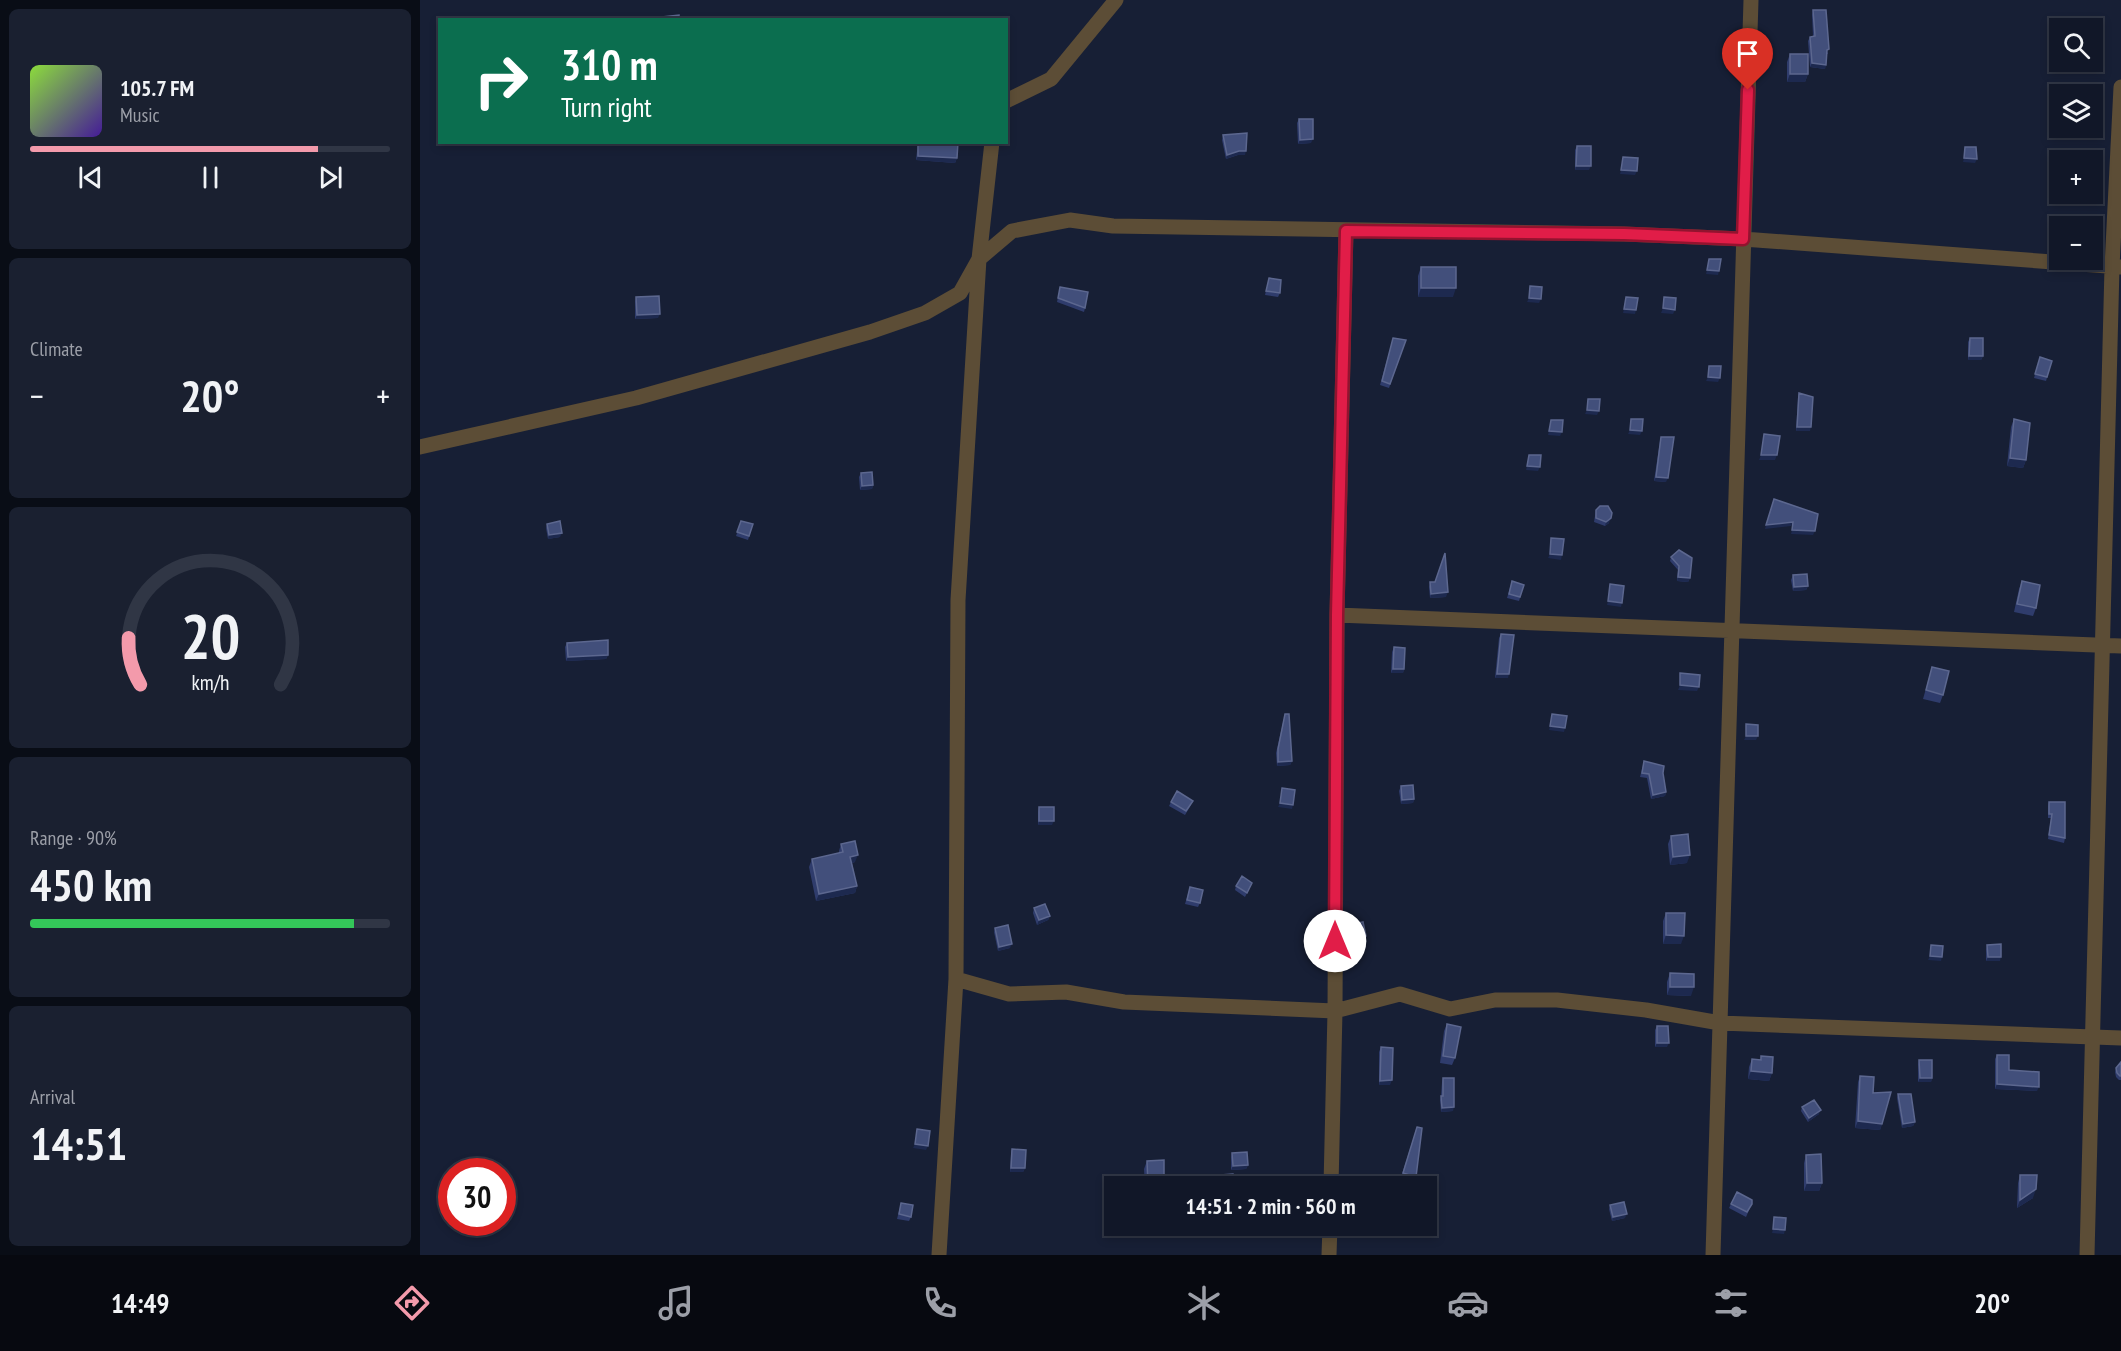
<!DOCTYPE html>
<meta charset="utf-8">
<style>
:root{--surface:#111728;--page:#1a2030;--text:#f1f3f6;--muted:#9c9fa8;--line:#303645;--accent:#f39aab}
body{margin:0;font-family:"PT Sans Narrow",sans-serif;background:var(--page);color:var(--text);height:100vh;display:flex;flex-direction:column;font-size:22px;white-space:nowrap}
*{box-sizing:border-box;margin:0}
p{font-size:20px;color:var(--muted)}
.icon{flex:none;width:33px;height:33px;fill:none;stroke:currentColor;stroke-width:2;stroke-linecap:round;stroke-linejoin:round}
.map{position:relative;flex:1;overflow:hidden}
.drawer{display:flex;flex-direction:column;gap:9px;padding:9px;background:#090d16;width:420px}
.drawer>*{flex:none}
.top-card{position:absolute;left:18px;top:18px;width:570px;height:126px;border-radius:0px;box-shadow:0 3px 9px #0003,0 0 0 2px var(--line);background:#0b6e4f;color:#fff;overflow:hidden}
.tools{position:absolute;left:1629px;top:18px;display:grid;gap:12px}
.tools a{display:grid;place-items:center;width:54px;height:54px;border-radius:0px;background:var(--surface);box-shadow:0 3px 9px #0003,0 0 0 2px var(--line);font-size:30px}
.speed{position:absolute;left:18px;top:1158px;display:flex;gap:12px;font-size:30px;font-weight:700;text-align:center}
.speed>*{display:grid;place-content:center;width:78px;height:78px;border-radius:50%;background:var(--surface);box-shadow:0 3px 9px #0003,0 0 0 2px var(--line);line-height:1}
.speed .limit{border:9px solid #d22;background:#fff;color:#111}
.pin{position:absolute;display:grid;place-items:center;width:51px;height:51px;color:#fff;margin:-62px -26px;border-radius:50% 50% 50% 0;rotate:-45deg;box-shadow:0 0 6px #0007}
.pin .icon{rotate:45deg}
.me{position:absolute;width:66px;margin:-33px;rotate:0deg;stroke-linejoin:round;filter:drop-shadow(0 0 4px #0008)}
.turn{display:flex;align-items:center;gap:21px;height:126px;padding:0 24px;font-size:27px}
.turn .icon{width:78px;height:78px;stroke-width:2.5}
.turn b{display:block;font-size:42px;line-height:51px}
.big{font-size:45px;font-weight:700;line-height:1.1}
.drawer .card{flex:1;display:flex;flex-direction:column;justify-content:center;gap:9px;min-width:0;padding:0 21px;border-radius:9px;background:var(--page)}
.drawer .dial{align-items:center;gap:0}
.dial svg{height:156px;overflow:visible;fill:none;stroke:var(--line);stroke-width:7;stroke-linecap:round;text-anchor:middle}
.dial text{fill:var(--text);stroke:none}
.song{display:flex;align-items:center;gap:18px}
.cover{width:72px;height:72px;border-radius:9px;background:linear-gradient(135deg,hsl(90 70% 55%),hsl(260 70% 35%))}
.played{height:6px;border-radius:3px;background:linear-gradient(90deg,var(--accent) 80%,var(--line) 80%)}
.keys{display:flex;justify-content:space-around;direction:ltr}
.heat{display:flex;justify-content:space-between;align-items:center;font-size:33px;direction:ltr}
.charge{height:9px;border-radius:4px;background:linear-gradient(90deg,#34c759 90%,var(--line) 0)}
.trip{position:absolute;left:684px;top:1176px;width:333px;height:60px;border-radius:0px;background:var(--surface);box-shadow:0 3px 9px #0003,0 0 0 2px var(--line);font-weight:700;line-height:60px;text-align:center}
.menu{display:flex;height:96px;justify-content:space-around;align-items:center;background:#070910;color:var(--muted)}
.menu .icon{width:42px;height:42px}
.menu .active{color:var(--accent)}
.menu b{font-size:27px;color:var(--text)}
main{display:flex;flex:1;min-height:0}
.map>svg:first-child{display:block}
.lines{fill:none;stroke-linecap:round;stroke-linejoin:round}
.minor{stroke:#5c4d36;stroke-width:15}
.wall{fill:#2f3c6c}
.shaded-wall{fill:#1d294f}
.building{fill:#424f7b;stroke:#5c678f;stroke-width:1.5}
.route-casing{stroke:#92132f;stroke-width:15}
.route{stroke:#e11d48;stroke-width:10}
</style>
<main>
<section class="drawer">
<div class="card">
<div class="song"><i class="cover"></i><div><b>105.7 FM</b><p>Music</p></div></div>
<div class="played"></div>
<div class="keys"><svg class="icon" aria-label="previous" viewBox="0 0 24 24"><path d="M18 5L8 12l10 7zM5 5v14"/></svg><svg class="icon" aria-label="pause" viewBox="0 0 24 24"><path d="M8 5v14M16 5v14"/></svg><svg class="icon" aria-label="next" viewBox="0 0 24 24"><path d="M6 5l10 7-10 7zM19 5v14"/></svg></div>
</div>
<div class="card"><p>Climate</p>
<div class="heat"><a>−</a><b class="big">20°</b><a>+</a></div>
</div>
<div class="card dial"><svg viewBox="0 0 100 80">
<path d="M14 69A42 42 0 1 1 86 69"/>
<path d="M14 69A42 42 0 0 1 8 45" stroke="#f39aab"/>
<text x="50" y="56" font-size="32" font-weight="700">20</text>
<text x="50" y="72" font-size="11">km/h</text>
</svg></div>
<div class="card"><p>Range · 90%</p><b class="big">450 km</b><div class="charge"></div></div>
<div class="card"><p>Arrival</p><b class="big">14:51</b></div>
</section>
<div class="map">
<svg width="1701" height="1255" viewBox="0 0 1701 1255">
<rect width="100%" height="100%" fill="#171f35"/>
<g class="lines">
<path class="minor" d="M586 101 631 79 696 0
M0 447 216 398 450 332 505 313 540 293 559 259 592 231 650 220 693 226 1204 234 1323 239 1701 267
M917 615 1701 646
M536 979 589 994 646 992 704 1002 915 1011 980 994 1030 1009 1075 1000H1137L1226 1010 1300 1023 1701 1038
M911 1186 915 1011 917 615 926 231
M519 1255 536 979 538 600 559 259 572 142
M909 1255 910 1226
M1293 1255 1331 0
M1667 1255 1692 267 1701 87"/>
</g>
<path class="wall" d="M1393 10 1408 54H1407L1405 69 1390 67 1388 41 1390 37 1393 36 1392 15Z
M1370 54 1388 74 1385 82H1367V62Z
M879 119 891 143 878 144 877 123Z
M803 135 825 155H818L806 159 802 140Z
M498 142H538L537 158 535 163 496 160Z
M1157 146 1169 170H1155V150Z
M1001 267 1033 297H998V276Z
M849 278 860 293 858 297 845 295Z
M640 287 665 308 664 312 637 302Z
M216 297 238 318 215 319V301Z
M1550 338 1563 356 1561 360H1548V342Z
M986 340 969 388 960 385 972 342Z
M1620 357 1632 361 1626 381 1614 378Z
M1379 393 1390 431H1376L1378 397Z
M1594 419 1606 460 1603 468 1587 466 1591 427Z
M1241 437 1246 482 1234 481 1240 441Z
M441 473 453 485 452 489 440 490 439 477Z
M1176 510 1189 523 1185 526 1174 522Z
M321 521 333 524 328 540 316 536Z
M127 524 140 537 128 539 126 528Z
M1251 557 1270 578 1268 582 1257 581 1258 570 1250 561Z
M1373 575 1388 586 1386 590 1373 591 1371 580Z
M1092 581 1104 585 1099 601 1087 598Z
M1602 581 1616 608 1613 616 1594 612 1599 589Z
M1010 582 1026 597 1010 598 1009 587Z
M1081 634 1088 678H1075L1079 638Z
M147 643 188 655 186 659 146 661 145 647Z
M974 647 984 669 983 673H971L972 652Z
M1512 667 1523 695 1520 703 1503 699Z
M865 714 872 761 870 765 857 766 856 753Z
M1224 761 1246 792 1245 796 1231 799 1227 778 1220 777Z
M981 786 994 799 993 803 981 804 979 791Z
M751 802 771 805 765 815 749 806Z
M1629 802 1645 838 1644 843 1628 839 1631 818H1628V806Z
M619 807 632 825H618V812Z
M1251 836 1267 863 1250 865 1248 844Z
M421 844 435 862 432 863 437 886 435 893 396 901 389 867 392 859 419 853V851Z
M832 883 825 897 815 890 816 886Z
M770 887 780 903 778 907 765 904Z
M614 908 630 916 628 920 617 925 613 913Z
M1246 913 1261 944H1243V921Z
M928 925 946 936 945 940 932 939 927 929Z
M575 928 590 948 578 951 574 932Z
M1567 945 1580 961H1566V949Z
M1250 973 1271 996 1247 995V982Z
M1027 1024 1035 1058 1032 1065 1020 1063 1024 1031Z
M1237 1026 1247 1047H1235V1030Z
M961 1047 970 1085H959V1052Z
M1577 1055 1589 1070 1617 1091 1575 1089V1059Z
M1341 1056 1352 1073 1349 1081 1328 1079 1329 1067 1332 1059 1340 1060Z
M1499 1060 1512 1078 1511 1082H1498V1064Z
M1701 1062V1080H1699L1696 1077 1695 1072 1696 1068Z
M1440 1076 1453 1093 1462 1124 1460 1130 1435 1128 1438 1082Z
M1023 1078 1033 1111 1021 1112 1020 1100 1021 1096 1022 1082Z
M1478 1094 1495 1122 1493 1126 1482 1128 1477 1098Z
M1382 1107 1399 1114 1388 1122 1381 1111Z
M997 1127 996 1177 994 1181 981 1177Z
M592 1149 605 1168 603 1172H590L591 1154Z
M812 1153 828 1165 826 1169 811 1170V1157Z
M1386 1155 1402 1183 1399 1191H1384V1163Z
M727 1161 743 1186H725L724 1169Z
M801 1175 815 1186H801L800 1179Z
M1600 1175 1613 1198 1597 1208 1598 1183Z
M481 1203 491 1217 489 1221 477 1219Z
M1311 1204 1330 1208 1326 1217 1309 1208Z
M1190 1205 1205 1218 1192 1221 1189 1209Z"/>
<path class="shaded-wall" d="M1392 63 1406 65 1405 69 1390 67Z
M1370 74H1388L1385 82H1367Z
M893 139 891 143 878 144 880 140Z
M819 151H826L825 155H818L806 159 807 155Z
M498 156 537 158 535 163 496 160Z
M1544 158 1557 159 1555 163 1543 162Z
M1156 166H1171L1169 170H1155Z
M1201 170 1217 171 1215 175 1200 174Z
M1287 270 1299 271 1298 275 1286 274Z
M1001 288H1036L1033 297H998Z
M1109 298 1121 299 1119 303 1107 302Z
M1243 308 1255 310 1253 314 1241 313Z
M1204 309 1216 310 1215 314 1203 313Z
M240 314 238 318 215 319 217 315Z
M1549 356H1563L1561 360H1548Z
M1288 377 1300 378 1298 382 1286 381Z
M1167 410 1179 411 1177 415 1165 414Z
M1377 427H1391L1390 431H1376Z
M1210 430 1222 431 1220 435 1208 434Z
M1129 431 1142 432 1140 436 1128 435Z
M1341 455H1357L1355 460H1339Z
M1590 458 1606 460 1603 468 1587 466Z
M1107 466 1120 467 1118 471 1106 470Z
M1236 477 1248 478 1246 482 1234 481Z
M453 485 452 489 440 490 442 486Z
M1191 518 1189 523 1185 526 1186 522Z
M1373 522 1371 526 1345 529 1346 525Z
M1372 530 1395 531 1393 535 1371 534Z
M142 533 140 537 128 539 129 535Z
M1130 554 1142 555 1141 560 1128 558Z
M1258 577 1270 578 1268 582 1257 581Z
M1388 586 1386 590 1373 591 1374 587Z
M1028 592 1026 597 1010 598 1011 594Z
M1188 601 1202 603 1201 607 1187 605Z
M188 655 186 659 146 661 148 657Z
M973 669H984L983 673H971Z
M1077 674H1089L1088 678H1075Z
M1260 685 1279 687 1277 691 1258 690Z
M1130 726 1145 728 1144 732 1129 730Z
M1326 736H1338L1336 740H1324Z
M872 761 870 765 857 766 858 762Z
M1246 792 1245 796 1231 799 1233 795Z
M994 799 993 803 981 804 982 800Z
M860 803 873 805 872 809 858 807Z
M619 821H634L632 825H618Z
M438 855 435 862 428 864 430 857Z
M1270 855 1267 863 1250 865 1253 857Z
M437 886 435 893 396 901 399 894Z
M630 916 628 920 617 925 619 920Z
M933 935 946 936 945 940 932 939Z
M1246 935 1264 936 1261 944H1243Z
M592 944 590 948 578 951 579 947Z
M1510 956 1522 957 1521 961 1508 960Z
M1568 957H1581L1580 961H1566Z
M1250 987H1274L1271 996 1247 995Z
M1237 1043H1249L1247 1047H1235Z
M1331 1071 1352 1073 1349 1081 1328 1079Z
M1500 1078H1512L1511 1082H1498Z
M972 1080 970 1085H959L960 1081Z
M1577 1084 1619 1087 1617 1091 1575 1089Z
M1034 1107 1033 1111 1021 1112 1022 1108Z
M1401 1110 1399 1114 1388 1122 1389 1118Z
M1438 1121 1462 1124 1460 1130 1435 1128Z
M1495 1122 1493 1126 1482 1128 1483 1124Z
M495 1144 508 1146 506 1150 493 1148Z
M828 1165 826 1169 811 1170 813 1166Z
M591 1168H605L603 1172H590Z
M1387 1183H1402L1399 1191H1384Z
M728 1185H744L743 1186H728Z
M1616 1189 1613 1198 1597 1208 1600 1200Z
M1207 1214 1205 1218 1192 1221 1193 1217Z
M1353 1229 1365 1230 1364 1234 1352 1233Z"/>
<path class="building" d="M1393 10H1406L1409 49 1407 50 1406 65 1392 63 1390 37 1395 36Z
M259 15V20H224V19Z
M1370 54H1388V74H1370Z
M879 119H893V139L880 140Z
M827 133 826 151H819L807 155 803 135Z
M498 142H538L537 158 498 156Z
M1157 146H1171V166H1156Z
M1545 147H1556L1557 159 1544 158Z
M1203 157 1218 158 1217 171 1201 170Z
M1289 259H1301L1299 271 1287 270Z
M1001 267H1036V288H1001Z
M849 278 861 280 860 293 846 291Z
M1110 286 1122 287 1121 299 1109 298Z
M640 287 668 292 665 308 638 298Z
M239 296 240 314 217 315 216 297Z
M1206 297 1218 298 1216 310 1204 309Z
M1244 297 1256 298 1255 310 1243 308Z
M973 338 986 340 970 384 962 381Z
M1550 338H1563V356H1549Z
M1620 357 1632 361 1627 377 1615 374Z
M1289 366H1301L1300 378 1288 377Z
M1379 393 1393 397 1391 427H1377Z
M1168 399H1180L1179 411 1167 410Z
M1211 419H1223L1222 431 1210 430Z
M1594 419 1610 423 1606 460 1590 458Z
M1131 420H1143L1142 432 1129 431Z
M1344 434 1360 436 1357 455H1341Z
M1241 437H1254L1248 478 1236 477Z
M1109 455H1121L1120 467 1107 466Z
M452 472 453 485 442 486 441 473Z
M1354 499 1398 514 1395 531 1372 530 1373 522 1346 525Z
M1180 506H1188L1192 513 1191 518 1186 522 1176 518V510Z
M140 521 142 533 129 535 127 524Z
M321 521 333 524 329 536 317 532Z
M1131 538 1144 539 1142 555 1130 554Z
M1259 550 1272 558 1270 578 1258 577 1259 566 1251 557Z
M1025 553 1028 592 1011 594 1010 582H1015Z
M1387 574 1388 586 1374 587 1373 575Z
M1092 581 1104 585 1100 597 1089 594Z
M1602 581 1620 585 1616 608 1597 604Z
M1190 584 1204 586 1202 603 1188 601Z
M1081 634 1094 635 1089 674H1077Z
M188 640V655L148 657 147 643Z
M974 647 985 648 984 669H973Z
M1512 667 1529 671 1523 695 1506 690Z
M1260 673 1280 675 1279 687 1260 685Z
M865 714H869L872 761 858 762V749Z
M1132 714 1147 716 1145 728 1130 726Z
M1326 724 1338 725V736H1326Z
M1224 761 1244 766 1243 773 1246 792 1233 795 1229 774 1222 773Z
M993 785 994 799 982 800 981 786Z
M862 788 875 790 873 805 860 803Z
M757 791 773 801 766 811 751 802Z
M1629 802H1645V838L1629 835 1632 814H1629Z
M619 807H634V821H619Z
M1268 834 1270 855 1253 857 1251 836Z
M435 841 438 855 430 857 437 886 399 894 392 859 423 852 421 844Z
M822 876 832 883 827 893 816 886Z
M770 887 783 890 780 903 767 900Z
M625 904 630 916 619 920 614 908Z
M1246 913H1265L1264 936 1246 935Z
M943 922 946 936 933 935 928 925Z
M588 925 592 944 579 947 575 928Z
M1581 944V957H1568L1567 945Z
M1511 945 1523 946 1522 957 1510 956Z
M1250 973 1274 974V987H1250Z
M1027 1024 1041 1027 1035 1058 1023 1056Z
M1237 1026H1248L1249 1043H1237Z
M961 1047 973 1048 972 1080 960 1081Z
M1577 1055H1589V1070L1619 1072V1087L1577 1084Z
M1341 1056 1353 1057 1352 1073 1331 1071 1332 1059 1341 1060Z
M1499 1060H1512V1078H1500Z
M1701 1062V1076H1700L1697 1073 1696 1068Z
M1440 1076 1454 1077 1453 1093 1471 1092 1462 1124 1438 1121Z
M1023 1078H1034V1107L1022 1108 1021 1096H1023Z
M1478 1094H1491L1495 1122 1483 1124Z
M1394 1100 1401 1110 1389 1118 1382 1107Z
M997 1127 1002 1128 996 1177 983 1173Z
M497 1129 510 1131 508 1146 495 1144Z
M592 1149 606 1150 605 1168H591Z
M827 1152 828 1165 813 1166 812 1153Z
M1401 1154 1402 1183H1387L1386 1155Z
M744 1160V1185H728L727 1161Z
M813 1174 815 1186H803L801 1175Z
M1600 1175H1617L1616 1189 1600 1200Z
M1317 1192 1332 1200V1204L1327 1212 1311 1204Z
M1204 1202 1207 1214 1193 1217 1190 1205Z
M481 1203 493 1205 491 1217 479 1214Z
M1354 1217 1366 1218 1365 1230 1353 1229Z"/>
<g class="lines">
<g class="route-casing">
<path id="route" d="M915 941 917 615 926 231 1204 234 1323 239 1328 90"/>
</g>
<use href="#route" class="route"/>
</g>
</svg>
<div class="tools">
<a><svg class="icon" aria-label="search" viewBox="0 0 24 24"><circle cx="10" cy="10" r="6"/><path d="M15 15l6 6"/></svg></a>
<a><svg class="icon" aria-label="layers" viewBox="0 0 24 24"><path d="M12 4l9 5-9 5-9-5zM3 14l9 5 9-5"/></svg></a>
<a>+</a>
<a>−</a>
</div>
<div class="speed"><div class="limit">30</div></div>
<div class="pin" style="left:1328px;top:90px;background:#d93025"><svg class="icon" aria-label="arrive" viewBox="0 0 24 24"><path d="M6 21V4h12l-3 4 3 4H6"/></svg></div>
<svg class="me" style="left:915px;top:941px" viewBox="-20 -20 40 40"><circle r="19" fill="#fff"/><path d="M0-13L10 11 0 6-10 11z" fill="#e11d48"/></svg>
<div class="trip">14:51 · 2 min · 560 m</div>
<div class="top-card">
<div class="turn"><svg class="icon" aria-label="right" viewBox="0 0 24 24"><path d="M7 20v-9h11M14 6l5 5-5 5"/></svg><div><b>310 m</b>Turn right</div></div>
</div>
</div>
</main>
<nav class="menu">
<b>14:49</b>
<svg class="icon active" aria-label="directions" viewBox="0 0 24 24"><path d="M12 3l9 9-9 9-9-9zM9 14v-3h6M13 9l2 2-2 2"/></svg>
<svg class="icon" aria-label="music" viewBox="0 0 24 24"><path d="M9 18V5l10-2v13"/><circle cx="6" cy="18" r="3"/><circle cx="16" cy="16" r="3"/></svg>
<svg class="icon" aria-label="phone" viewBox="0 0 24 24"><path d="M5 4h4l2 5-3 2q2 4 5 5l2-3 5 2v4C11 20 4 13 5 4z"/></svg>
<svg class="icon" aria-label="climate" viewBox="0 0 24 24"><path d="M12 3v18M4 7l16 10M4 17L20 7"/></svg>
<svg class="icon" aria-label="car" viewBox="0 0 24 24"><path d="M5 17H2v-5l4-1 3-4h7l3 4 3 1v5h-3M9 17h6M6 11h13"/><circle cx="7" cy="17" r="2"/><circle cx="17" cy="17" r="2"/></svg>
<svg class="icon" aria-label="filters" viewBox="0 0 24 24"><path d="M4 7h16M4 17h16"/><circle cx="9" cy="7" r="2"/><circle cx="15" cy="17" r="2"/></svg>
<b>20°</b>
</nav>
